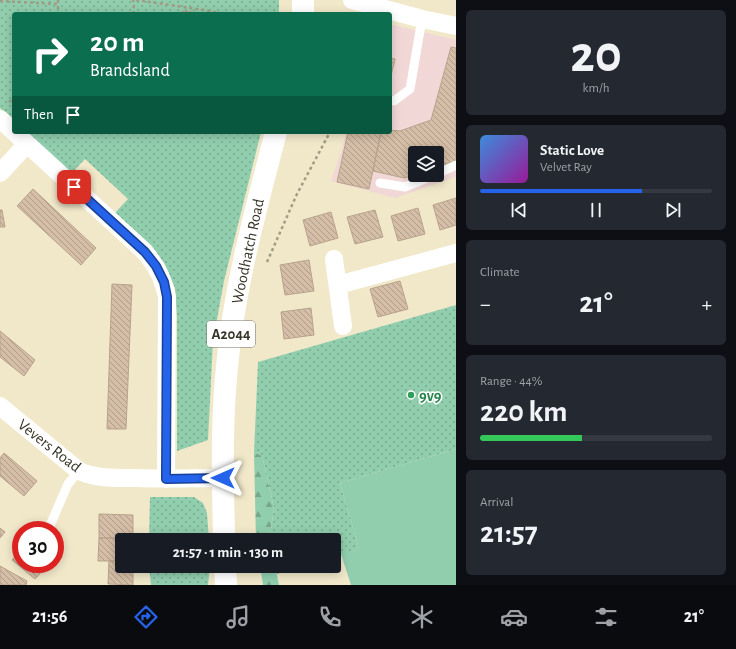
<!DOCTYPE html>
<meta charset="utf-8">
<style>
:root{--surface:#171b24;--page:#242831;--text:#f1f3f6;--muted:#9ea1a6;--line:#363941;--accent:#2563eb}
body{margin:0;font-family:"Alegreya Sans",sans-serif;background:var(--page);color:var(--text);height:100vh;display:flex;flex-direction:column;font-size:15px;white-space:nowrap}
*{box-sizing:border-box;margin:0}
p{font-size:13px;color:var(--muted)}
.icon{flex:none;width:22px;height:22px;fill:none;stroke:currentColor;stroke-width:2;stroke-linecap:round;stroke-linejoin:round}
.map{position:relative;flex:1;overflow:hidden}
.panel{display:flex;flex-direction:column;gap:10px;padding:10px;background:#0d0f14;width:280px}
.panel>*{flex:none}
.top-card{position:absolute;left:12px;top:12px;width:380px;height:122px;border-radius:4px;box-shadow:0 2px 10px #0003;background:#0b6e4f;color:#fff;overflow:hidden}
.controls{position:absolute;left:408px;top:146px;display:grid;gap:8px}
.controls a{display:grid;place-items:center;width:36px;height:36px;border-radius:4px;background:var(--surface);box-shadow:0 2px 10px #0003;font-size:20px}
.speed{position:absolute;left:12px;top:521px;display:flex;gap:8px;font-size:20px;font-weight:700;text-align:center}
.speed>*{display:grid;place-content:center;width:52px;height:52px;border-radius:50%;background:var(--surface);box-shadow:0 2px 10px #0003;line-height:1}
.speed .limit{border:6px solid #d22;background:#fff;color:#111}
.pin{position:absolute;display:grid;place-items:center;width:34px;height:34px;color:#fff;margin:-17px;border-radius:8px;box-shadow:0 2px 6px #0006}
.me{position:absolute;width:44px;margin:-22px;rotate:270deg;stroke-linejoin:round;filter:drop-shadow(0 0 3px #0008)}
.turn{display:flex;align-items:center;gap:14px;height:84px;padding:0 12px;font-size:18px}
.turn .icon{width:52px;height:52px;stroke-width:2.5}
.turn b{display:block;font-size:28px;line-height:34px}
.then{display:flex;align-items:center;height:38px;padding:0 12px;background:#0003;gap:8px;font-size:15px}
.big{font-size:30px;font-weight:600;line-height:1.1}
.panel .widget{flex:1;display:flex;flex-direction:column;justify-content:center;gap:6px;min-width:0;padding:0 14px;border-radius:6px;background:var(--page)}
.panel .dial{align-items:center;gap:0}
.dial b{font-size:52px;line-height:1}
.song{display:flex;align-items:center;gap:12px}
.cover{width:48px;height:48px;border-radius:6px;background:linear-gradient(135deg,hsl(210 70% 55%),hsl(300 70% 35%))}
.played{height:4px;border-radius:2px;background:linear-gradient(90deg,var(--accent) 70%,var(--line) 70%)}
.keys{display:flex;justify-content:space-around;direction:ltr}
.heat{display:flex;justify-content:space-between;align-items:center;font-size:22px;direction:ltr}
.charge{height:6px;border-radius:3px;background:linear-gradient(90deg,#34c759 44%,var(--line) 0)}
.trip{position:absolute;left:115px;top:533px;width:226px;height:40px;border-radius:4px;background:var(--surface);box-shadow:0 2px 10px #0003;font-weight:600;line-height:40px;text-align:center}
.tabs{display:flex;height:64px;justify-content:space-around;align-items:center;background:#090b0e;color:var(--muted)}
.tabs .icon{width:28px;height:28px}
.tabs .selected{color:var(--accent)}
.tabs b{font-size:18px;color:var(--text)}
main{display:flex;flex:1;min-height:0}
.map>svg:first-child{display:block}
.commercial{fill:#f1d7d5;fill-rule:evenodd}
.green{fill:#91ceae}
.forest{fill:url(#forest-firs)}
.park{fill:url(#park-dots)}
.building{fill:url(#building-back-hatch);stroke:#b8a28b}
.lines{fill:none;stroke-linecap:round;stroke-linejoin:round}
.path{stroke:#a29b85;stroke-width:2.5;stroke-dasharray:3 3;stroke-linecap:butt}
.lane{stroke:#fff;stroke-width:9}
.street{stroke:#fff;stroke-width:18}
.primary{stroke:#fff;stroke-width:22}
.route-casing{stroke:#184099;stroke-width:10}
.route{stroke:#2563eb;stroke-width:7}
.leisure-dot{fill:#2e9e5b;stroke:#fff;stroke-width:1.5}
.labels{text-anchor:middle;stroke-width:3;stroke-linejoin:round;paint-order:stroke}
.shield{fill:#fff;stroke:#737168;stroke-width:1}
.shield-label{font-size:15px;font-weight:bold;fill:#373428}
.street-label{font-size:16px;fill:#373428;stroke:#fff}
.leisure-label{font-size:16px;font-weight:bold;fill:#27864d;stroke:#fff;text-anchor:start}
</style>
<main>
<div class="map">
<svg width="456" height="585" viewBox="0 0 456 585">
<defs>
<pattern id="forest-firs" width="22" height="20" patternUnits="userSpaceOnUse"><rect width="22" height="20" fill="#91ceae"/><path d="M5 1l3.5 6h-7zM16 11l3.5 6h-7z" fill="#77a88e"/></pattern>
<pattern id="park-dots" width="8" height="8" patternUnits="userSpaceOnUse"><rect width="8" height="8" fill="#91ceae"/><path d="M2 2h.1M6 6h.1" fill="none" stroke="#77a88e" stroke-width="1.8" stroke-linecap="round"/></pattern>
<pattern id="building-back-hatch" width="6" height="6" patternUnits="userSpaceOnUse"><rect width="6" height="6" fill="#d5bea7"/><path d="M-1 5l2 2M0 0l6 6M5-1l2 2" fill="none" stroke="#ae9b88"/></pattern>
</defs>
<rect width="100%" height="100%" fill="#f1e8ca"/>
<path class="commercial" d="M390 24 456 40V177L395 198 331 181 341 152 346 132H390ZM415 153H437V175H415Z"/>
<path class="green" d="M456 449V585H351L341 554 359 549 340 483Z"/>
<path class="forest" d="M254 453 262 455 274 508 270 536V540H256Z
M260 566H275L279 585H263Z"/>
<path class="park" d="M0 0H279V14H14V122L0 108Z
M25 132H261L224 281 213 341 208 440 177 451V316L175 288 164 263 113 215 128 199 85 159 70 175Z
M456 305V449L340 483 359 549 334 557V540H270V536L274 508 262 455 254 453 258 362Z
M150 497H194L203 503 207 513 209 540H149Z
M149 566H210L208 585H151Z
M275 566H303L277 574Z"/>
<path class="building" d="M182 11 202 13V14H182Z
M451 47 456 48V161L437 167V153H415V175L404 178 373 171 381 132H390V130L400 131 431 120Z
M390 58 395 59 390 80Z
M348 132H381L369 189 337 182Z
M33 189 96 248 81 265 17 206Z
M456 198V225L440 230 433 205Z
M418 208 425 234 398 241 391 216Z
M0 210H2L5 227H0Z
M375 210 383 237 355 244 347 217Z
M331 212 338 238 310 246 303 220Z
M309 260 314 291 285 295 280 265Z
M400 281 408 309 378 317 370 289Z
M112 284 132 285 126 429H107Z
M311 308 314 335 284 339 281 312Z
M0 331 35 360 24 376 0 357Z
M4 453 37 481 24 496 0 476V458Z
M99 514 133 515V538H99Z
M0 528 5 532 0 538Z
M99 538H133V540H122V561H98Z
M21 550V564H45L47 566 35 579 12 560Z
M109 561H122V566H133V585L108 584Z
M0 566 27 581 26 585H0Z"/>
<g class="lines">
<path class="path" d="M58 0V14
M136 0 204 10 223 14
M0 1 57 4
M133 14 134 5 133 0
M9 102 14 98
M267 262 297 194 330 132"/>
<path class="lane" d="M390 100 394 101 410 89 422 19
M437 174 456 165
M380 183 405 187 434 175
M48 530 68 484 79 471"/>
<path class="street" d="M352 0 422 19 456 26
M0 119 145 252C157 267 163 278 167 297L166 479
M0 173 27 144
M334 259 343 326
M338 285 456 253
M0 406 79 471C98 479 116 478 137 478 165 479 194 478 223 478"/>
<path class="primary" d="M303 0V14
M224 540C223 482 221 424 227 367 234 287 256 209 276 132
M225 566 226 585"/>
</g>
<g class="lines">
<g class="route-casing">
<path id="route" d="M74 187 145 252 156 266 164 282 167 297 166 479 223 478"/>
</g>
<use href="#route" class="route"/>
</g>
<circle class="leisure-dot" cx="411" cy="395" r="4"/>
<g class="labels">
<rect class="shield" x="207" y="321" width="48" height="26" rx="3"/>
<g class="shield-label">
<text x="231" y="339">A2044</text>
</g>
<g class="street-label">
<text transform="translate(247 251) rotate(-78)" y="6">Woodhatch Road</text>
<text transform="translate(50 445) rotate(38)" y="6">Vevers Road</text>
</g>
<g class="leisure-label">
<text x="419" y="401">9v9</text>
</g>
</g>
</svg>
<div class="controls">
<a><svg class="icon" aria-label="layers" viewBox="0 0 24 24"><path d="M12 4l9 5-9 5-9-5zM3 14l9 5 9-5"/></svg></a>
</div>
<div class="speed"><div class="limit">30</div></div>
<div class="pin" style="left:74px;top:187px;background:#d93025"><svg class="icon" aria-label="arrive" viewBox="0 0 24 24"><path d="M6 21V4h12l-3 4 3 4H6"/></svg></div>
<svg class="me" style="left:223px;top:478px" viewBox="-20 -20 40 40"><path d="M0-17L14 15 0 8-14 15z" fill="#2563eb" stroke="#fff" stroke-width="4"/></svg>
<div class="trip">21:57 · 1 min · 130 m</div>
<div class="top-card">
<div class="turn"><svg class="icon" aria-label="right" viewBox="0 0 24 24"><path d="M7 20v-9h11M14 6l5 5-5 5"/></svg><div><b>20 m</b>Brandsland</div></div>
<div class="then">Then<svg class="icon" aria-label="arrive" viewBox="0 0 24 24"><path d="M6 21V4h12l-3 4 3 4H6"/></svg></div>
</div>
</div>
<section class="panel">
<div class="widget dial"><b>20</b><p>km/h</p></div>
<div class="widget">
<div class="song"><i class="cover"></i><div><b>Static Love</b><p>Velvet Ray</p></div></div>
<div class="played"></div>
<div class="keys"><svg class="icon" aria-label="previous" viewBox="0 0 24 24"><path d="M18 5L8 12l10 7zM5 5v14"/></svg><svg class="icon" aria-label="pause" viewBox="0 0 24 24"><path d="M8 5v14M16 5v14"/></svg><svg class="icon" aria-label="next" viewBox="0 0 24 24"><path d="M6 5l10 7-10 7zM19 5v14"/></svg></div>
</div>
<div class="widget"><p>Climate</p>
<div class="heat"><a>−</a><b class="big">21°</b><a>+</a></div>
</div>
<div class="widget"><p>Range · 44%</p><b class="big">220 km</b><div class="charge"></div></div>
<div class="widget"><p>Arrival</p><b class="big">21:57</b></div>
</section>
</main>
<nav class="tabs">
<b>21:56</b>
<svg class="icon selected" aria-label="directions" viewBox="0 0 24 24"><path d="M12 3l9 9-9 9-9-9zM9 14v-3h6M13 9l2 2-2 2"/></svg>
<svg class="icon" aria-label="music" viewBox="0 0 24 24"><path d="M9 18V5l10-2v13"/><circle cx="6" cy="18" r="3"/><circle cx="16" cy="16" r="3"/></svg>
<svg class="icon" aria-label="phone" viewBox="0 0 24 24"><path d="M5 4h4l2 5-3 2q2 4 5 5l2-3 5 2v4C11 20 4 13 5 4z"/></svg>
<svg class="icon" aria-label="climate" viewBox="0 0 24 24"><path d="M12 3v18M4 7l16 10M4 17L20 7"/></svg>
<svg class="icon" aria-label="car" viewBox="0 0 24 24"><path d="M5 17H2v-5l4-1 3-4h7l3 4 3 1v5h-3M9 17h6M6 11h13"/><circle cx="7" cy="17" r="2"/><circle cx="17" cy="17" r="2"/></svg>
<svg class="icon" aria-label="filters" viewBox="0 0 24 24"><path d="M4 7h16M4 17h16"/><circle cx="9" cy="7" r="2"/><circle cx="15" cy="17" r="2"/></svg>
<b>21°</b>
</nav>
